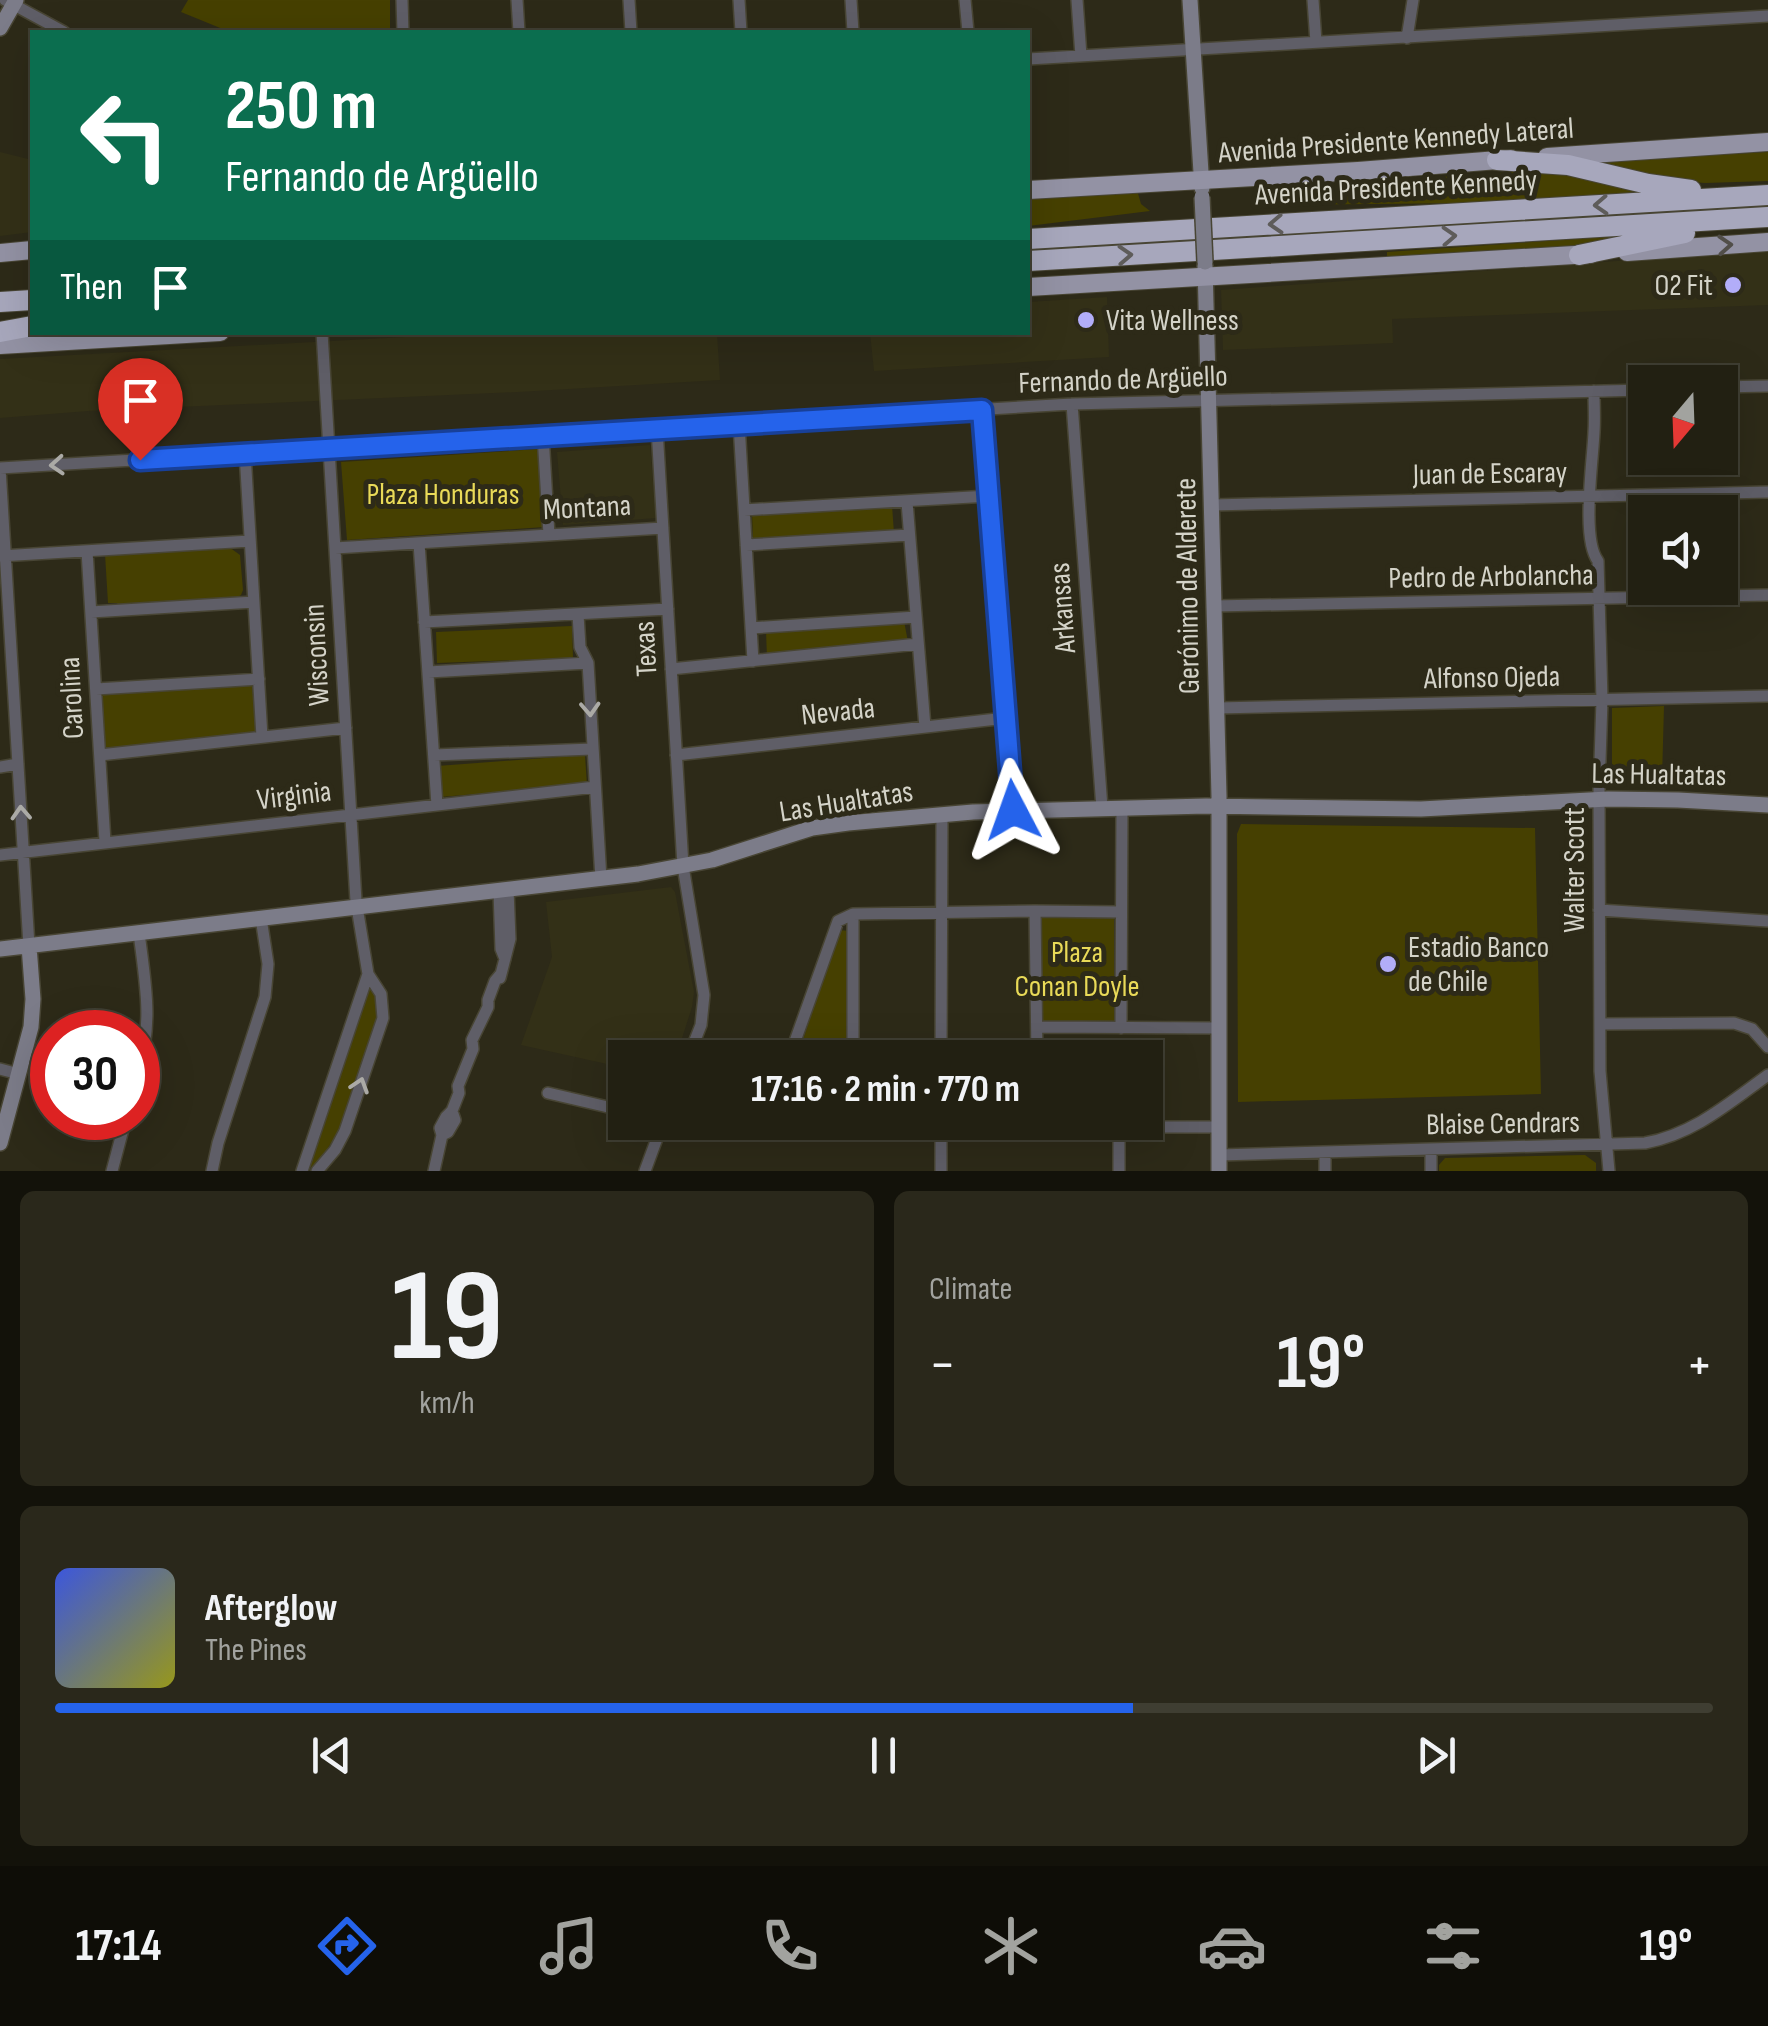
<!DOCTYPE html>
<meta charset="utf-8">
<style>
:root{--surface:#222012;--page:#2a281b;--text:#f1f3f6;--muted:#a2a39f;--line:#3f3e32;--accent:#2563eb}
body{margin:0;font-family:"Sofia Sans Condensed",sans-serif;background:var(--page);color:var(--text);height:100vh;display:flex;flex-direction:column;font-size:38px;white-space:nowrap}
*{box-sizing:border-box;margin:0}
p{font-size:32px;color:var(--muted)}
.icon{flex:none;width:55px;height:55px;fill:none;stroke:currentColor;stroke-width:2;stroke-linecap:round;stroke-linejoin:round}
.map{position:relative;height:1171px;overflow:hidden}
.drawer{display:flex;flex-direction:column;gap:20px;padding:20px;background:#13120a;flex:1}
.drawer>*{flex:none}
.hud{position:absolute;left:30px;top:30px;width:1000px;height:305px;border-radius:0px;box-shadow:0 10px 40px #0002,0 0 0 2px var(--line);background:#0b6e4f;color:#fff;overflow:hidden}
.needle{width:65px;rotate:199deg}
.fabs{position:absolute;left:1628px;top:365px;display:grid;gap:20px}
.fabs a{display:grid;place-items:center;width:110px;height:110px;border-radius:0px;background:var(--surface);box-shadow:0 10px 40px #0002,0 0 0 2px var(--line);font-size:50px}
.speed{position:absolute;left:30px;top:1010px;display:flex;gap:20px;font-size:50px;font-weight:700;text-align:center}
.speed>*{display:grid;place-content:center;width:130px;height:130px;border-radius:50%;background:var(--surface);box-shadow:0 10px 40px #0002,0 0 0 2px var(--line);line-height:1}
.speed .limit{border:15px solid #d22;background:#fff;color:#111}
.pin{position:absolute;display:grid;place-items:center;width:85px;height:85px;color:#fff;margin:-102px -42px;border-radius:50% 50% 50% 0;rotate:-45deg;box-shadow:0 0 10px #0007}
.pin .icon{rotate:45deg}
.me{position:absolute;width:110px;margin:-55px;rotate:356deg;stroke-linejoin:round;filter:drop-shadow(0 0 8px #0008)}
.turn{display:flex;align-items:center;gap:35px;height:210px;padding:0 30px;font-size:45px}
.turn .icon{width:130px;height:130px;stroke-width:2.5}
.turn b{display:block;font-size:70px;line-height:85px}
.then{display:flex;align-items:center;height:95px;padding:0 30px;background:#0003;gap:20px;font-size:38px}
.big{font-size:75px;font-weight:700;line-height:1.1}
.drawer .card{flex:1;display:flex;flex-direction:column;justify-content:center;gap:15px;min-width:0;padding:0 35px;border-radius:15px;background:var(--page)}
.drawer .dial{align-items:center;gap:0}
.dial b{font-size:130px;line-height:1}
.song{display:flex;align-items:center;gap:30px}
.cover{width:120px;height:120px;border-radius:15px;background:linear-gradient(135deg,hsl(230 70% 55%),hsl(60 70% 35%))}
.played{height:10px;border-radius:5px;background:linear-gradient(90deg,var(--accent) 65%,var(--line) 65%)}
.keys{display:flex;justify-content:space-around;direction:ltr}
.heat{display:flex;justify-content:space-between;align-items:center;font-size:55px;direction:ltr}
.drawer .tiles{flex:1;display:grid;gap:20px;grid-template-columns:1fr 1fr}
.card:last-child{grid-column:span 2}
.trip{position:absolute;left:608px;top:1040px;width:555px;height:100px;border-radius:0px;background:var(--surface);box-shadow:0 10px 40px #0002,0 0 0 2px var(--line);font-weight:700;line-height:100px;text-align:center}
.tab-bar{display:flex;height:160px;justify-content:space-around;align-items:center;background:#0e0d07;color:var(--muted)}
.tab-bar .icon{width:70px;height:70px}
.tab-bar .on{color:var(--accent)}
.tab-bar b{font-size:45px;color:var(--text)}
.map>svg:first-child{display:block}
.built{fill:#333017}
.green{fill:#464001}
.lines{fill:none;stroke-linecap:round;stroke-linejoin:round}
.street-casing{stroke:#484534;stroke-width:14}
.secondary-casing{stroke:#484534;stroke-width:18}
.primary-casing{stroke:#484534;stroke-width:20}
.highway-casing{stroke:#484534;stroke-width:22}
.street{stroke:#5f5e67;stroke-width:11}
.secondary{stroke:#7c7c89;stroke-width:15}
.primary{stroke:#9392a4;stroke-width:18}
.highway{stroke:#a7a7bc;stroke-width:20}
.secondary-bridge-casing{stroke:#484534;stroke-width:18;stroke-linecap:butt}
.secondary-bridge{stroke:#7c7c89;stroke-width:15}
.oneway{stroke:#5e5c5a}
.oneway2{stroke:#514e49}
.oneway3{stroke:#abaaa6}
.route-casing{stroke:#184099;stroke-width:25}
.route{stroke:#2563eb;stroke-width:18}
.poi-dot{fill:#b2adf9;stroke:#2d2a18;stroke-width:4}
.labels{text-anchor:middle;stroke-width:10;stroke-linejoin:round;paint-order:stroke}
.street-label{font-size:30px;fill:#d4d3c8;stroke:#2d2a18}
.poi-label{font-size:30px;fill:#d4d3c8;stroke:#2d2a18;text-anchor:start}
.park-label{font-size:30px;fill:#e9da58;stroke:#2d2a18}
</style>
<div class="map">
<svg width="1768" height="1171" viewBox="0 0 1768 1171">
<rect width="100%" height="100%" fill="#2d2a18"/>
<path class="built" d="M0 152 32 160V232L0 236Z
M1768 250V305L1392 319 1393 343 1223 350 1221 290Z
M1107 297 1109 357 874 371 870 333 1028 332V302Z
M478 333H717L720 380 518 392 88 411 0 418V359Z
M650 445 656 518 563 525 557 452Z
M671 887 675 892 694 992 692 1007 676 1057 625 1058V1068L521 1045 552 957 546 902Z"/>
<path class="green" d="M188 0H390V32H230L181 12Z
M1768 152V181L1705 183 1680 181 1592 162Z
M1515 169H1558L1666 192 1473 203 1261 205 1259 189 1501 173Z
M1137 190 1141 204 1150 211 1028 226V196Z
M1768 204V209L1028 253V248Z
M1634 235 1621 243 1387 258V252Z
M539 449 545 527 347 540 341 462Z
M892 505 894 533 753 542 752 512Z
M229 547 240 555 243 590 241 595 236 598 118 605 117 603H108L105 554Z
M904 621 908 642 767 658 766 631Z
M572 626 573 658 437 663 436 632Z
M252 683 256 737 104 750 101 691Z
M1664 706 1662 779H1612V708Z
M585 755 587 785 440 797 437 766Z
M1241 824 1535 828 1541 1094 1238 1102 1237 834Z
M1039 915H1114V1022L1039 1023Z
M839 930 849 931 848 1057 797 1058Z
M371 985 378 1003V1016C361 1068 350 1135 307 1171Z
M1585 1155 1596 1163V1171H1439V1165L1445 1158Z"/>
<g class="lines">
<g class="street-casing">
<path id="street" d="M5 0 64 32
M402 0 403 32
M517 0 519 32
M629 0 631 32
M739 0 741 32
M851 0 853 32
M965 0 968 32
M1077 0 1081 56
M1313 0 1316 42
M1407 38 1413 0
M1028 59 1768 16
M1720 387 1768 386
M1594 391C1594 405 1595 419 1594 432 1593 460 1581 539 1598 561L1602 700 1599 791 1600 1071 1609 1171
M1072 404 1102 808
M982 409 1013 810
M739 424 753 661
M657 429 683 866 704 995 701 1025 688 1058
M543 435 549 535
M245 453 262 737
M0 468 1072 404 1645 390
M0 468 29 946
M907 502 925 727
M1213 505 1768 492
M744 510 989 496
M419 543 437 805
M746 545 909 535
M335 548 663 528
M87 551 105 842
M0 556 250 541
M1215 606 1768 595
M91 612 254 602
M578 614 580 647 588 663 601 879
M424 622 668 609
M751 628 916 617
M671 669 918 644
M428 672 588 663
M96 689 259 679
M1218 708 1768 696
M100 755 346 728
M434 755 592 749
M676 755 1006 718
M0 767 18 764
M0 855 595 787
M499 891 501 949 505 959
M1599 910 1768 921
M1035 911 1037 1058
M500 978 510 939 508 889
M1600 1024 1734 1023 1752 1029 1768 1047
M1037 1027 1219 1028
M1121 1028 1122 807
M789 1058 838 921 853 914 1035 911 1121 912
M853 1058V914
M941 1058 942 815
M0 1069 19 1074
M138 1076C153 1021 146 988 139 933
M548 1093 625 1111
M833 1122 859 1126 1219 1127
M941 1122V1171
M442 1135 448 1132 455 1120 452 1111
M1431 1150V1171
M1325 1153V1171
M1219 1155 1645 1143C1694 1134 1729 1103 1768 1075
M112 1171 126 1118
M212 1171 218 1143 265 997 268 964 261 918
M302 1171 368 974 356 901 322 332
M317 1171 335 1150 345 1131 383 1018 381 994 368 974
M434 1171 442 1135 440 1128 446 1117 452 1111 459 1093 458 1086 473 1049 472 1040 488 1007V1000L495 981 500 975
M645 1171 663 1122
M1119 1171V1126"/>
</g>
<g class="secondary-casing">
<path id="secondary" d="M1190 0 1202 188
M0 28 16 0
M1205 266 1219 796V1171
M0 949 638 874 712 860 812 828 848 823 973 812 1206 806 1421 809 1608 799 1678 800 1768 805
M0 1143 31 1027 33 999 29 946"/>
</g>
<g class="primary-casing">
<path id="primary" d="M1547 157 1768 142
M1028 190 1358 171 1511 159
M1627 252 1768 242
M0 253 32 250
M1028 287 1591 254
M0 345 220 332"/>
</g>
<g class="highway-casing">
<path id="highway" d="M1497 160 1568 165 1648 184 1691 190
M1028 239 1768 195
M1579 255 1685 233
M1028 261 1768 217
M0 302 32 300
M0 332 32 326"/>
</g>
<use href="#street" class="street"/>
<use href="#secondary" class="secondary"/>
<use href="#primary" class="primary"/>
<use href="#highway" class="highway"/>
<g class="secondary-bridge-casing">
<path id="secondary-bridge" d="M1202 197 1205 262"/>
</g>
<use href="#secondary-bridge" class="secondary-bridge"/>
</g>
<defs><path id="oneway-chevron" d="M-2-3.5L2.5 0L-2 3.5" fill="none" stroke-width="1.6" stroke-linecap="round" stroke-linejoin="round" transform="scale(2.5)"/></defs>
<g class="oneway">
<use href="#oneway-chevron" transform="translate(1601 205) rotate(177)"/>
<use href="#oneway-chevron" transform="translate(1276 224) rotate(177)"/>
<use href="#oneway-chevron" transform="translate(1449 236) rotate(-3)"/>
<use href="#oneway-chevron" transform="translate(1125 255) rotate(-3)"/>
</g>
<use class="oneway2" href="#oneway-chevron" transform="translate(1725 245) rotate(-4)"/>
<g class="oneway3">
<use href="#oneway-chevron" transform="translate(57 465) rotate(176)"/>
<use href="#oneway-chevron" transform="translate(590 709) rotate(87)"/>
<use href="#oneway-chevron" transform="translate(21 813) rotate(-93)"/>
<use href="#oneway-chevron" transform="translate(360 1085) rotate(-72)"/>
</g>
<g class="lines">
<g class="route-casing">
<path id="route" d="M140 460 982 410 1013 810"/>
</g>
<use href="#route" class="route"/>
</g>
<g class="poi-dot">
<circle cx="1733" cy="285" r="10"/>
<circle cx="1086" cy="320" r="10"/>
<circle cx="1388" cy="964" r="10"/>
</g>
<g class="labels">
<g class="street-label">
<text transform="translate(1396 140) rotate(-4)" y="10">Avenida Presidente Kennedy Lateral</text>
<text transform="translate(1396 187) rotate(-3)" y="10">Avenida Presidente Kennedy</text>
<text transform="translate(1123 379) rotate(-2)" y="10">Fernando de Argüello</text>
<text transform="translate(1490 473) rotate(-1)" y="10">Juan de Escaray</text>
<text transform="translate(587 507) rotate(-3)" y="10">Montana</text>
<text transform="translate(1491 576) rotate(-1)" y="10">Pedro de Arbolancha</text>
<text transform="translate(1187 586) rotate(-91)" y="10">Gerónimo de Alderete</text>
<text transform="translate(1062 608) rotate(-94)" y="10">Arkansas</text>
<text transform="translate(645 649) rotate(-93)" y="10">Texas</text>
<text transform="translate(316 655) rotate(-93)" y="10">Wisconsin</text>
<text transform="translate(1492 677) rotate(-1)" y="10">Alfonso Ojeda</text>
<text transform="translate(71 698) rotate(-93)" y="10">Carolina</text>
<text transform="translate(838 711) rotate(-6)" y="10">Nevada</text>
<text transform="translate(1659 774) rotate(1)" y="10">Las Hualtatas</text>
<text transform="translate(294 795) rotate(-7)" y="10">Virginia</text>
<text transform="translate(846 801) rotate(-9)" y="10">Las Hualtatas</text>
<text transform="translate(1574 870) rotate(-90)" y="10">Walter Scott</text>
<text transform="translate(1503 1123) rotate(-1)" y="10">Blaise Cendrars</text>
</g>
<g class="poi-label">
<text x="1713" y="295" text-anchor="end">O2 Fit</text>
<text x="1106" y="330">Vita Wellness</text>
<text x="1408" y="957">Estadio Banco<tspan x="1408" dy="34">de Chile</tspan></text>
</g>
<g class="park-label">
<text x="443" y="504">Plaza Honduras</text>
<text x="1077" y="962">Plaza<tspan x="1077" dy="34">Conan Doyle</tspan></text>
</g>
</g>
</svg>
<div class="fabs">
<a><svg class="needle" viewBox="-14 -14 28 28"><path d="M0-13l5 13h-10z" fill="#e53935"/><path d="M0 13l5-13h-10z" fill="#a2a39f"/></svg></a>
<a><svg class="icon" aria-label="sound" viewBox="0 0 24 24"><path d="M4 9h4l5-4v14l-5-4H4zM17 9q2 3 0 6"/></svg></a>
</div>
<div class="speed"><div class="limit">30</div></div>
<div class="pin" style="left:140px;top:460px;background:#d93025"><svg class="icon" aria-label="arrive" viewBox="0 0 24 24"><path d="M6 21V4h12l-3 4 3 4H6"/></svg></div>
<svg class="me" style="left:1013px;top:810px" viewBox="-20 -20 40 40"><path d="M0-17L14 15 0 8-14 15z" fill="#2563eb" stroke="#fff" stroke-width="4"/></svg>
<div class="trip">17:16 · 2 min · 770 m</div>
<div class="hud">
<div class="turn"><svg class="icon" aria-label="left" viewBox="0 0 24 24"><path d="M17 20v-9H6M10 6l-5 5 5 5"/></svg><div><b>250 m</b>Fernando de Argüello</div></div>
<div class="then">Then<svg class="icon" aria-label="arrive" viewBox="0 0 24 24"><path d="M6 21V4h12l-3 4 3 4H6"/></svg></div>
</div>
</div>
<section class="drawer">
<div class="tiles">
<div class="card dial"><b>19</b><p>km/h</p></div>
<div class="card"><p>Climate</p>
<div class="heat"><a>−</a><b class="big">19°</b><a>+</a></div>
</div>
<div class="card">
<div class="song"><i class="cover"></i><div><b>Afterglow</b><p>The Pines</p></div></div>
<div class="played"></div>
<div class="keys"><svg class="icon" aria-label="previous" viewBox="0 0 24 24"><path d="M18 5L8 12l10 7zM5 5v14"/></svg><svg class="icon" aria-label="pause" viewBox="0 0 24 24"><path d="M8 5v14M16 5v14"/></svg><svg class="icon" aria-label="next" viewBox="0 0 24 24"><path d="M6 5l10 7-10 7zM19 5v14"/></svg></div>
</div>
</div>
</section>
<nav class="tab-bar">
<b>17:14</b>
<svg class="icon on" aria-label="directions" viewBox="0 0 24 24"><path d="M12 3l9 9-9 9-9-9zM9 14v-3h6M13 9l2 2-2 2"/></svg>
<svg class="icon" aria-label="music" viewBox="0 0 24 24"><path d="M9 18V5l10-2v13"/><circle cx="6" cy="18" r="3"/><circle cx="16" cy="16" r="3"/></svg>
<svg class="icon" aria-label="phone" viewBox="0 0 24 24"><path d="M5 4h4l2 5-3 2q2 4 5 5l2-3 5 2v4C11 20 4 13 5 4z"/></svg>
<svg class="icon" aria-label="climate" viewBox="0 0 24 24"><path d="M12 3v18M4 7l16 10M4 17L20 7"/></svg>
<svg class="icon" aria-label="car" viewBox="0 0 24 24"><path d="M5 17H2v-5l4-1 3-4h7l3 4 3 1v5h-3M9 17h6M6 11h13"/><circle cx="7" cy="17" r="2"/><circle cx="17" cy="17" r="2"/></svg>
<svg class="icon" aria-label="filters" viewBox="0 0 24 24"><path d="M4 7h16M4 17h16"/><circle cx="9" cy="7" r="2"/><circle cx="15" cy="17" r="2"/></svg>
<b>19°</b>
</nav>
